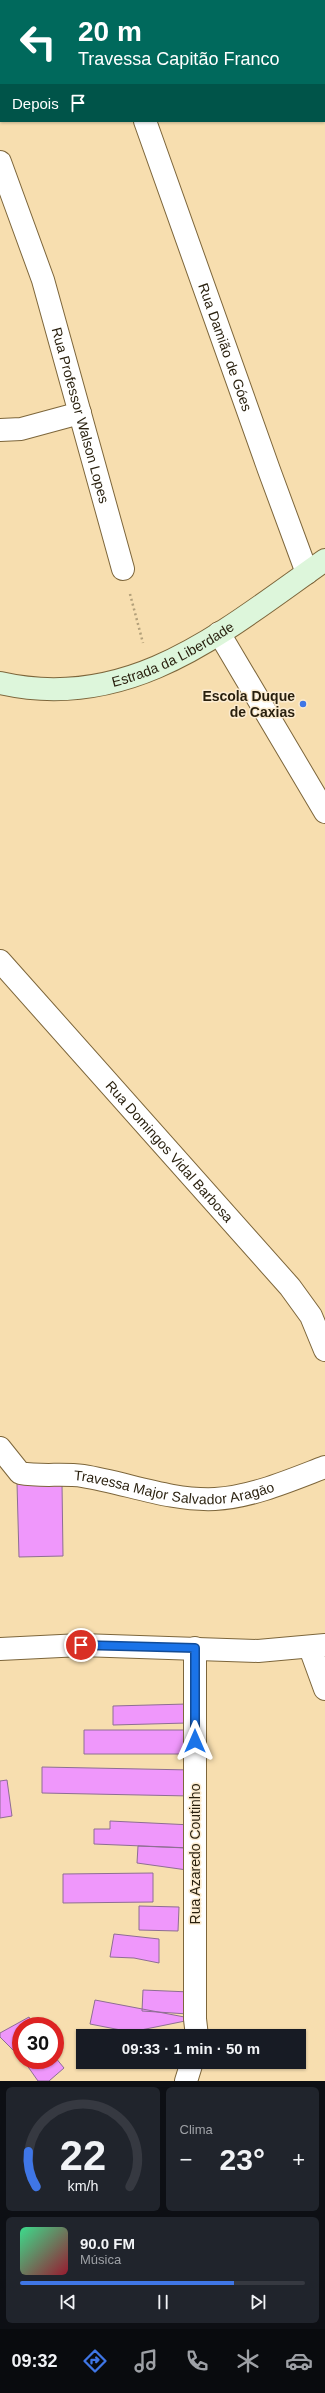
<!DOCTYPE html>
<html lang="pt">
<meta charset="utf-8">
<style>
:root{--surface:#171b24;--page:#20242c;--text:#f1f3f6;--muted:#9ea1a6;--line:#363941;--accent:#3f76e6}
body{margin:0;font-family:Arial,sans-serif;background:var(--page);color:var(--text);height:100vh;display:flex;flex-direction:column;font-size:15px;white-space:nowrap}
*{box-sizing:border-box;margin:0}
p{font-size:13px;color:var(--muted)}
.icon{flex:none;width:22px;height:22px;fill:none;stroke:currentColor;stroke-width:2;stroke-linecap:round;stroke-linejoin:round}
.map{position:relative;height:2081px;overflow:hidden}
.sheet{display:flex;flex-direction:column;gap:6px;padding:6px;background:#0d0f14;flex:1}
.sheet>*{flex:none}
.hud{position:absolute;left:0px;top:0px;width:325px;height:122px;box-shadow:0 1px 3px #0004;background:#00695c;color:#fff;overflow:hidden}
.speed{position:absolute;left:12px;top:2017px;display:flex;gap:8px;font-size:20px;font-weight:700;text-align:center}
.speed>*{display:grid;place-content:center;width:52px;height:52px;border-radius:50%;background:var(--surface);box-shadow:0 1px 3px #0004;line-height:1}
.speed .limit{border:6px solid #d22;background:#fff;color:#111}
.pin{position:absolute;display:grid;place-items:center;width:34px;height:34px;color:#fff;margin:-17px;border:2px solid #fff;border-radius:50%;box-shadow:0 1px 4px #0007}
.me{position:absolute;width:44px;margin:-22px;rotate:0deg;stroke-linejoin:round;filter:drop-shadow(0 0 3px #0008)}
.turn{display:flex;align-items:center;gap:14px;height:84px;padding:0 12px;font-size:18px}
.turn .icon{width:52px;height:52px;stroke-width:2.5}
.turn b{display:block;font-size:28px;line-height:34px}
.then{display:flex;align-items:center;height:38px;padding:0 12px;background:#0003;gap:8px;font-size:15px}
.big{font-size:30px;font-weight:700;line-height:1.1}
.sheet .widget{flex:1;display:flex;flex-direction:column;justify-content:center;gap:6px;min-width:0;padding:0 14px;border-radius:6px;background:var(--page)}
.sheet .dial{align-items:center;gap:0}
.dial svg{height:104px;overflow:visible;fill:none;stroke:var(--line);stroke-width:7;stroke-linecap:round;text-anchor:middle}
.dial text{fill:var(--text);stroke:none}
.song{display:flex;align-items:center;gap:12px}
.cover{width:48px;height:48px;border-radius:6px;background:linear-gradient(135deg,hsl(150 70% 55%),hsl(350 70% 35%))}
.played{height:4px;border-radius:2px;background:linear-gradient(90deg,var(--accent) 75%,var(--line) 75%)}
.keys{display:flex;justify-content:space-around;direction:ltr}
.heat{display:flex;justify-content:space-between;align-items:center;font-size:22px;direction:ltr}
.sheet .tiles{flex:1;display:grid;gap:6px;grid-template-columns:1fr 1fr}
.widget:last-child{grid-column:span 2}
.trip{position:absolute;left:76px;top:2029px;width:230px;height:40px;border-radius:0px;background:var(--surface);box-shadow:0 1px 3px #0004;font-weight:700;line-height:40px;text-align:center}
.dock{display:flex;height:64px;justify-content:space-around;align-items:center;background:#090b0e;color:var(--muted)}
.dock .icon{width:28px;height:28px}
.dock .selected{color:var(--accent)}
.dock b{font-size:18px;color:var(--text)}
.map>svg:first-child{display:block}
.building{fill:#ef97fb;stroke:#8e6e93}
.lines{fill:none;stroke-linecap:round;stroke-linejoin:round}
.street-casing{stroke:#7d663b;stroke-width:24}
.secondary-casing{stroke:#7d663b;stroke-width:24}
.path{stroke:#b3a07a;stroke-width:2.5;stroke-dasharray:2 3;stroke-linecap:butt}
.street{stroke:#fff;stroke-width:22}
.secondary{stroke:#ddf6db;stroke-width:22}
.route-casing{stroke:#114b97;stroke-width:10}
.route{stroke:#1a73e8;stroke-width:7}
.poi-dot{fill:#3f76e6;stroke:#fcecd1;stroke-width:1.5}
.labels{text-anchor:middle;stroke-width:3;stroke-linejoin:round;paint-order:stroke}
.street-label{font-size:14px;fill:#281f0d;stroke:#fcecd1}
.poi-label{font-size:14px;font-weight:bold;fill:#281f0d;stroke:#fcecd1;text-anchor:end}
</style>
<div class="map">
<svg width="325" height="2081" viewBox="0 0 325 2081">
<rect width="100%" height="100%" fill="#f7deaf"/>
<path class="building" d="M17 1483H62L63 1556 19 1557Z
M187 1704V1723L113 1725V1706Z
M84 1730H188L187 1754H84Z
M42 1767 191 1770 190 1796 42 1793Z
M7 1780 12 1816 0 1818V1781Z
M110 1821 192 1825 191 1848 94 1844V1829H110Z
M138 1846 187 1848V1870L137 1863Z
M153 1873V1902L63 1903V1874Z
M139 1906 179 1907 178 1931 139 1930Z
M114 1934 159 1939V1963L134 1958 110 1957Z
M143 1990 190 1992 188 2014 142 2011Z
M95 2000 195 2019 131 2032 90 2024Z
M29 2017 34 2026H21V2058L0 2037V2033Z
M55 2057 64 2068 49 2081H38L24 2061 55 2060Z"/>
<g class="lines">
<g class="street-casing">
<g id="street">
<path d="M104 0 105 1"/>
<path d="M149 1 155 0"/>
<path d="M0 36H1"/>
<path id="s1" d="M145 121 269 470 307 573"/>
<path id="s2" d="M0 162 43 280 123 569"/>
<path d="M0 430 21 429 80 413"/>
<path d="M219 633 325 812"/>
<path id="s3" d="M0 961 290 1287 311 1316 325 1350"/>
<path id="s4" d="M0 1448 20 1473C42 1477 62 1473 83 1476 127 1483 170 1501 215 1499 252 1497 291 1480 325 1467"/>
<path d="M195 1648V2019L197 2036"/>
<path d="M310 1648 325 1689"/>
<path d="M0 1649 81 1645 258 1651 325 1645"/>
<path d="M186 2081 192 2062"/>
</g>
</g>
<g class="secondary-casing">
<g id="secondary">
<path id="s5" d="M0 683C131 713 225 630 325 560"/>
</g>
</g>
<path class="path" d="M130 594 143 643"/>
<use href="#street" class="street"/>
<use href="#secondary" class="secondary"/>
</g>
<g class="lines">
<g class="route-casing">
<path id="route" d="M81 1645 195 1648V1741"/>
</g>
<use href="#route" class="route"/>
</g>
<circle class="poi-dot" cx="303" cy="704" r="4"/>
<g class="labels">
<g class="street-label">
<text dy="5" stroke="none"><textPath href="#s1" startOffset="240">Rua Damião de Góes</textPath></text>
<text dy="5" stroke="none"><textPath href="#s2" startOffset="266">Rua Professor Walson Lopes</textPath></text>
<text dy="5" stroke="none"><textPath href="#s5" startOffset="180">Estrada da Liberdade</textPath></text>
<text dy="5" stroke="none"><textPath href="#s3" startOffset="255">Rua Domingos Vidal Barbosa</textPath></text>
<text dy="5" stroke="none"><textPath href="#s4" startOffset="188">Travessa Major Salvador Aragāo</textPath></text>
<text transform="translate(195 1854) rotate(-90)" y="5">Rua Azaredo Coutinho</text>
</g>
<g class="poi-label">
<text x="295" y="701">Escola Duque<tspan x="295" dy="16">de Caxias</tspan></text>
</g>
</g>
</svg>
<div class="speed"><div class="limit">30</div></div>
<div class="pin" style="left:81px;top:1645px;background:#d93025"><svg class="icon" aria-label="arrive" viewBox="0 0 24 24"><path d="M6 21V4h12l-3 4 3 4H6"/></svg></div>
<svg class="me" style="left:195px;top:1741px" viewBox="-20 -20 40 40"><path d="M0-17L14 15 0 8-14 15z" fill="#1a73e8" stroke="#fff" stroke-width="4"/></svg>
<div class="trip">09:33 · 1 min · 50 m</div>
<div class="hud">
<div class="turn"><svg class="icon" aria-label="left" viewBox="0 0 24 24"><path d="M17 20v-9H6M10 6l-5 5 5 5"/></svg><div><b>20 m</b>Travessa Capitão Franco</div></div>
<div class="then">Depois<svg class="icon" aria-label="arrive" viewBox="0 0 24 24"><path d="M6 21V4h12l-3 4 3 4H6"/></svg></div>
</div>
</div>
<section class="sheet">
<div class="tiles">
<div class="widget dial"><svg viewBox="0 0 100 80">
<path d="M14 69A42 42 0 1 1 86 69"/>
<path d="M14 69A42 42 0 0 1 8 42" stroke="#3f76e6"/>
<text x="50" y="56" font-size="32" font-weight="700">22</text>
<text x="50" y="72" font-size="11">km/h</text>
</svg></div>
<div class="widget"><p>Clima</p>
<div class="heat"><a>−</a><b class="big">23°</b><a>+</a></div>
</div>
<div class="widget">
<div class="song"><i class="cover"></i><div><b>90.0 FM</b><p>Música</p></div></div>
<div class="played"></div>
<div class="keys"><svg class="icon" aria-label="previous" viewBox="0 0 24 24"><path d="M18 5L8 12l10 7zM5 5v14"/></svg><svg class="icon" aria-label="pause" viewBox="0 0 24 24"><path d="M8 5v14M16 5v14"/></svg><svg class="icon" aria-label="next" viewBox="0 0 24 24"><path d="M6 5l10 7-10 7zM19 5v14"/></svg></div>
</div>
</div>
</section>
<nav class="dock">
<b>09:32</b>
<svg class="icon selected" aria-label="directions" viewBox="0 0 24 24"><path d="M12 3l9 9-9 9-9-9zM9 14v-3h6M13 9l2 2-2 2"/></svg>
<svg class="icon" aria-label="music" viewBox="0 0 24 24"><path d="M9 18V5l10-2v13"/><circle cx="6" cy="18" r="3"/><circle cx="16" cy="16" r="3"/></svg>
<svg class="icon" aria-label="phone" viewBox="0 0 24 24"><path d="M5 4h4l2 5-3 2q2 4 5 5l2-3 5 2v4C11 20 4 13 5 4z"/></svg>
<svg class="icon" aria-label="climate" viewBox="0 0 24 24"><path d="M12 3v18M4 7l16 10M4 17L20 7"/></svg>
<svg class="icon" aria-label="car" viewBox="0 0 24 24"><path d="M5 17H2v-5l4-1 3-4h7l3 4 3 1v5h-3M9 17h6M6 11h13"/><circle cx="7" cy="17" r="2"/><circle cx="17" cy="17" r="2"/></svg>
</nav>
